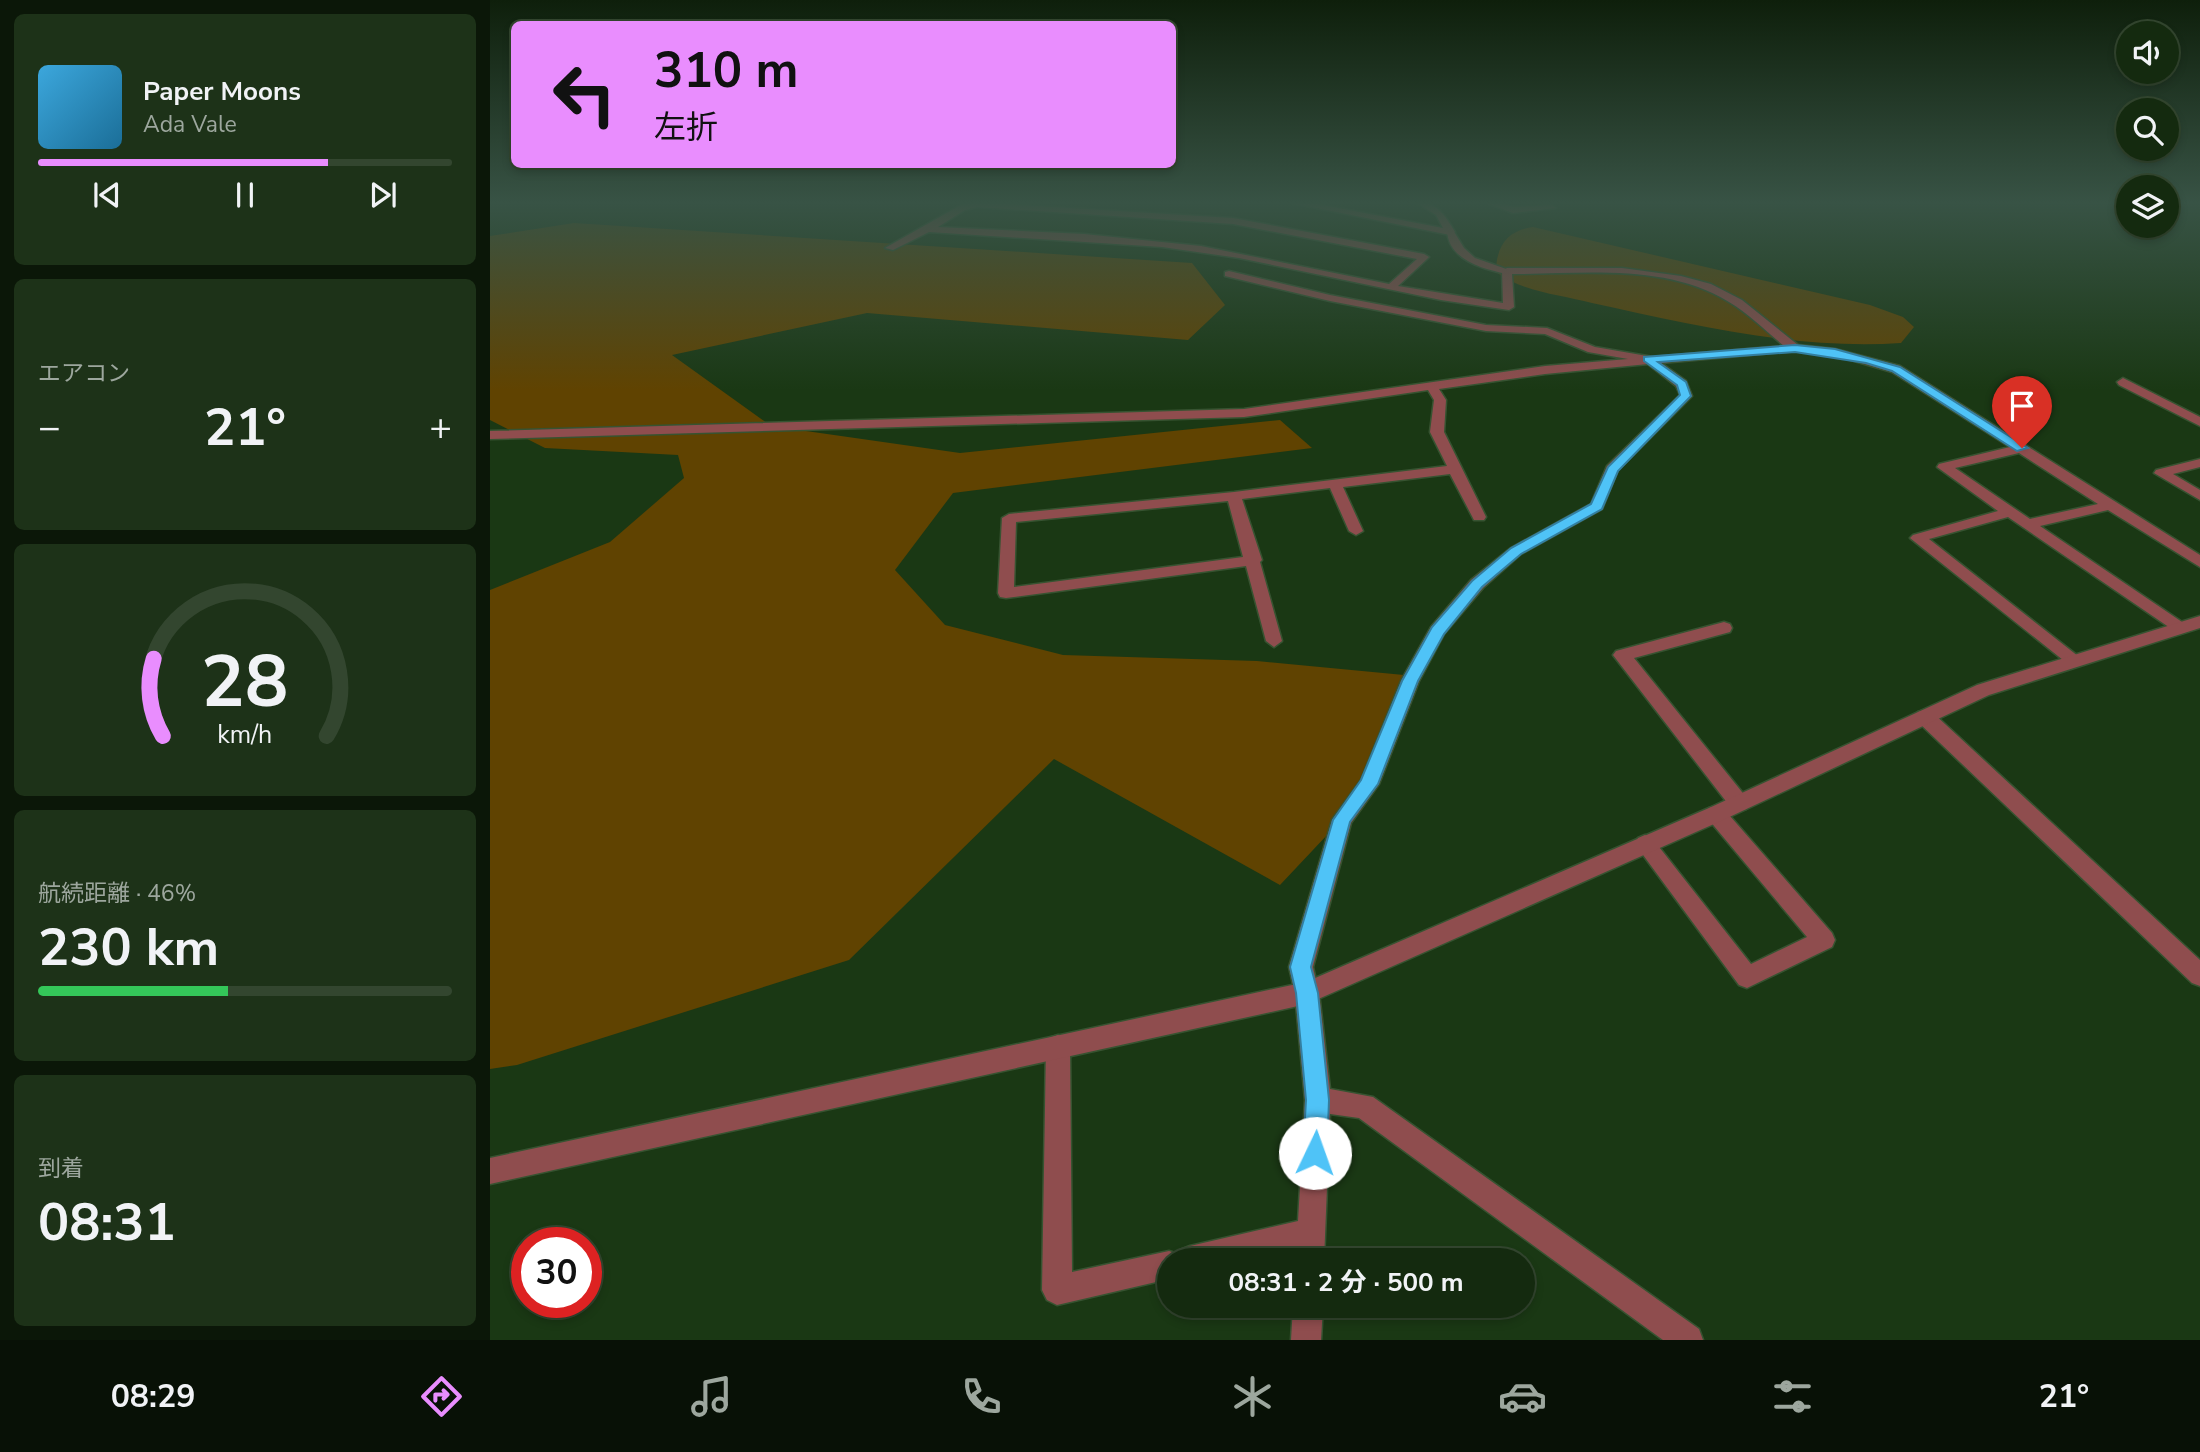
<!DOCTYPE html>
<html lang="ja">
<meta charset="utf-8">
<style>
:root{--surface:#142a0f;--page:#1d3218;--text:#f1f3f6;--muted:#9da79e;--line:#33462f;--accent:#e98dfe}
body{margin:0;font-family:"Nunito Sans","Noto Sans JP",sans-serif;background:var(--page);color:var(--text);height:100vh;display:flex;flex-direction:column;font-size:26px;white-space:nowrap}
*{box-sizing:border-box;margin:0}
p{font-size:23px;color:var(--muted)}
.icon{flex:none;width:38px;height:38px;fill:none;stroke:currentColor;stroke-width:2;stroke-linecap:round;stroke-linejoin:round}
.map{position:relative;flex:1;overflow:hidden}
.side{display:flex;flex-direction:column;gap:14px;padding:14px;background:#0b1708;width:490px}
.side>*{flex:none}
.hud{position:absolute;left:21px;top:21px;width:665px;height:147px;border-radius:10px;box-shadow:0 4px 10px #0003,0 0 0 2px var(--line);background:#e98dfe;color:#111;overflow:hidden}
.tools{position:absolute;left:1626px;top:21px;display:grid;gap:14px}
.tools a{display:grid;place-items:center;width:63px;height:63px;border-radius:50%;background:var(--surface);box-shadow:0 4px 10px #0003,0 0 0 2px var(--line);font-size:35px}
.speed{position:absolute;left:21px;top:1227px;display:flex;gap:14px;font-size:35px;font-weight:700;text-align:center}
.speed>*{display:grid;place-content:center;width:91px;height:91px;border-radius:50%;background:var(--surface);box-shadow:0 4px 10px #0003,0 0 0 2px var(--line);line-height:1}
.speed .limit{border:10px solid #d22;background:#fff;color:#111}
.pin{position:absolute;display:grid;place-items:center;width:60px;height:60px;color:#fff;margin:-72px -30px;border-radius:50% 50% 50% 0;rotate:-45deg;box-shadow:0 0 7px #0007}
.pin .icon{rotate:45deg}
.me{position:absolute;width:77px;margin:-38px;rotate:3deg;stroke-linejoin:round;filter:drop-shadow(0 0 5px #0008)}
.turn{display:flex;align-items:center;gap:24px;height:147px;padding:0 28px;font-size:32px}
.turn .icon{width:91px;height:91px;stroke-width:2.5}
.turn b{display:block;font-size:49px;line-height:60px}
.big{font-size:52px;font-weight:700;line-height:1.1}
.side .widget{flex:1;display:flex;flex-direction:column;justify-content:center;gap:10px;min-width:0;padding:0 24px;border-radius:10px;background:var(--page)}
.side .dial{align-items:center;gap:0}
.dial svg{height:182px;overflow:visible;fill:none;stroke:var(--line);stroke-width:7;stroke-linecap:round;text-anchor:middle}
.dial text{fill:var(--text);stroke:none}
.song{display:flex;align-items:center;gap:21px}
.cover{width:84px;height:84px;border-radius:10px;background:linear-gradient(135deg,hsl(200 70% 55%),hsl(200 70% 35%))}
.played{height:7px;border-radius:4px;background:linear-gradient(90deg,var(--accent) 70%,var(--line) 70%)}
.keys{display:flex;justify-content:space-around;direction:ltr}
.heat{display:flex;justify-content:space-between;align-items:center;font-size:38px;direction:ltr}
.charge{height:10px;border-radius:5px;background:linear-gradient(90deg,#34c759 46%,var(--line) 0)}
.trip{position:absolute;left:667px;top:1248px;width:378px;height:70px;border-radius:35px;background:var(--surface);box-shadow:0 4px 10px #0003,0 0 0 2px var(--line);font-weight:700;line-height:70px;text-align:center}
.menu{display:flex;height:112px;justify-content:space-around;align-items:center;background:#081106;color:var(--muted)}
.menu .icon{width:49px;height:49px}
.menu .on{color:var(--accent)}
.menu b{font-size:32px;color:var(--text)}
main{display:flex;flex:1;min-height:0}
.map>svg:first-child{display:block}
.green{fill:#604301}
.lines{fill:none;stroke-linecap:round;stroke-linejoin:round}
.minor-casing{stroke:#375331;stroke-width:3}
.tertiary-casing{stroke:#375331;stroke-width:3}
.minor{fill:#8f4d4e;fill-rule:evenodd}
.tertiary{fill:#8f4d4e;fill-rule:evenodd}
.route{fill:#4fc3f7;stroke:#337fa1;stroke-width:2}
</style>
<main>
<section class="side">
<div class="widget">
<div class="song"><i class="cover"></i><div><b>Paper Moons</b><p>Ada Vale</p></div></div>
<div class="played"></div>
<div class="keys"><svg class="icon" aria-label="previous" viewBox="0 0 24 24"><path d="M18 5L8 12l10 7zM5 5v14"/></svg><svg class="icon" aria-label="pause" viewBox="0 0 24 24"><path d="M8 5v14M16 5v14"/></svg><svg class="icon" aria-label="next" viewBox="0 0 24 24"><path d="M6 5l10 7-10 7zM19 5v14"/></svg></div>
</div>
<div class="widget"><p>エアコン</p>
<div class="heat"><a>−</a><b class="big">21°</b><a>+</a></div>
</div>
<div class="widget dial"><svg viewBox="0 0 100 80">
<path d="M14 69A42 42 0 1 1 86 69"/>
<path d="M14 69A42 42 0 0 1 10 35" stroke="#e98dfe"/>
<text x="50" y="56" font-size="32" font-weight="700">28</text>
<text x="50" y="72" font-size="11">km/h</text>
</svg></div>
<div class="widget"><p>航続距離 · 46%</p><b class="big">230 km</b><div class="charge"></div></div>
<div class="widget"><p>到着</p><b class="big">08:31</b></div>
</section>
<div class="map">
<svg width="1710" height="1340" viewBox="0 0 1710 1340">
<rect width="100%" height="100%" fill="#1a3814"/>
<path class="green" d="M84 223 702 263 735 305 698 340 377 313 182 355 281 426 470 453 790 420 822 448 463 493 405 570 455 625 573 655 767 661 914 675 871 799 790 885 564 759 359 960 27 1065 0 1069V590L120 542 194 478 188 455 55 448 0 420V236Z
M1043 227 1380 305 1413 317 1424 327 1411 343C1307 350 1203 325 1102 303 1071 295 1032 292 1006 272 1006 246 1018 230 1043 227Z"/>
<g class="lines">
<g class="minor-casing">
<path id="minor" d="M482 202 743 218 934 254 939 257 937 259 908 286 1013 303 1012 271 1017 268H1132L1191 276 1221 284 1252 300 1308 345 1345 349 1410 366 1710 555V567L1618 510 1550 526 1695 624 1697 628 1695 632 1689 634 1518 517 1439 539 1593 660 1584 666 1578 664 1420 538 1423 535 1508 511 1447 467 1449 464 1520 447 1402 372 1344 355 1305 351 1171 363 1196 381 1202 396 1128 470 1112 509 1031 554 993 588 954 634 929 681 889 784 861 823 823 967 829 993 840 1089 883 1097 1209 1329 1213 1340H1173L869 1118 840 1114 834 1260H806V1249L761 1260H679V1279L567 1305 557 1300 552 1290 556 1047 559 1038 568 1035 577 1038 580 1047 582 1272 679 1251 688 1254 690 1250 700 1246 808 1221 815 1100 805 993 799 967 842 820 871 780 911 681 941 627 981 580 1021 548 1101 504 1117 466 1190 395 1186 386 1158 364 1055 374 949 389 956 400 954 432 996 517 994 520H984L960 474 853 487 873 531 866 535 859 531 840 488 752 499 772 560 770 562 792 641 784 647 776 641 756 566 516 598 510 597 508 593 512 518 519 514 744 492 957 466 940 432 944 400 938 390 754 417 0 439V431L754 409 1055 366 1138 359 1098 352 1055 334 996 331 840 301 735 276V272L739 271 840 295 996 325 1057 328 1105 347 1163 357 1294 346C1276 331 1259 314 1239 302 1176 263 1093 274 1022 274L1024 307 1019 310 951 300 749 258 672 247 439 232 403 250 395 248 469 206ZM487 207 743 224 927 259 899 284 711 246 594 234 448 227 475 210ZM1529 453 1608 504 1540 519 1465 468ZM738 501 753 557 524 587 526 522Z
M797 202H817L953 228 946 215 926 202C947 202 955 215 965 232L960 235Z
M994 202H1008L1024 207 1062 205 1066 208 1023 213Z
M1633 378 1710 417V426L1629 385 1627 382Z
M1710 459V467L1683 474 1710 490V500L1664 473 1666 470Z
M1234 622 1240 624 1242 628 1240 632 1144 658 1256 797 1259 803 1256 809 1249 811 1242 809 1123 655 1126 651Z
M1435 710 1442 712 1710 960V986L1702 983 1428 722 1426 717 1428 712Z
M1226 806 1233 808 1342 933 1345 940 1342 947 1257 988 1249 985 1145 844 1148 838 1155 835 1162 838 1261 964 1317 937 1219 820 1216 814 1219 808Z
M803 1306H833L831 1340H801Z"/>
</g>
<g class="tertiary-casing">
<path id="tertiary" d="M957 230H963L974 248 985 258 1022 271 1017 274C993 269 958 260 957 230Z
M1710 616V628L1499 695 1233 820 817 1004 0 1184V1158L816 982 1219 808 1487 685Z"/>
</g>
<use href="#minor" class="minor"/>
<use href="#tertiary" class="tertiary"/>
</g>
<linearGradient id="sky" x2="0" y2="1"><stop stop-color="#0e1f0b"/><stop offset="0.52" stop-color="#385345"/><stop offset="1" stop-color="#385345" stop-opacity="0"/></linearGradient>
<rect width="1710" height="390" fill="url(#sky)"/>
<path class="route" d="M1305 345 1345 349 1410 367 1538 448 1527 451 1402 371 1376 363 1305 352 1168 362 1196 382 1201 396 1128 471 1112 509 1031 554 992 587 954 634 928 681 888 784 860 822 821 967 828 993 839 1100 837 1153 834 1162 825 1165 816 1162 813 1153 816 1100 806 993 800 967 843 820 871 780 912 681 942 627 982 581 1021 548 1101 504 1118 467 1190 395 1187 385 1154 361V357Z"/>
</svg>
<div class="tools">
<a><svg class="icon" aria-label="sound" viewBox="0 0 24 24"><path d="M4 9h4l5-4v14l-5-4H4zM17 9q2 3 0 6"/></svg></a>
<a><svg class="icon" aria-label="search" viewBox="0 0 24 24"><circle cx="10" cy="10" r="6"/><path d="M15 15l6 6"/></svg></a>
<a><svg class="icon" aria-label="layers" viewBox="0 0 24 24"><path d="M12 4l9 5-9 5-9-5zM3 14l9 5 9-5"/></svg></a>
</div>
<div class="speed"><div class="limit">30</div></div>
<div class="pin" style="left:1532px;top:448px;background:#d93025"><svg class="icon" aria-label="arrive" viewBox="0 0 24 24"><path d="M6 21V4h12l-3 4 3 4H6"/></svg></div>
<svg class="me" style="left:825px;top:1153px" viewBox="-20 -20 40 40"><circle r="19" fill="#fff"/><path d="M0-13L10 11 0 6-10 11z" fill="#4fc3f7"/></svg>
<div class="trip">08:31 · 2 分 · 500 m</div>
<div class="hud">
<div class="turn"><svg class="icon" aria-label="left" viewBox="0 0 24 24"><path d="M17 20v-9H6M10 6l-5 5 5 5"/></svg><div><b>310 m</b>左折</div></div>
</div>
</div>
</main>
<nav class="menu">
<b>08:29</b>
<svg class="icon on" aria-label="directions" viewBox="0 0 24 24"><path d="M12 3l9 9-9 9-9-9zM9 14v-3h6M13 9l2 2-2 2"/></svg>
<svg class="icon" aria-label="music" viewBox="0 0 24 24"><path d="M9 18V5l10-2v13"/><circle cx="6" cy="18" r="3"/><circle cx="16" cy="16" r="3"/></svg>
<svg class="icon" aria-label="phone" viewBox="0 0 24 24"><path d="M5 4h4l2 5-3 2q2 4 5 5l2-3 5 2v4C11 20 4 13 5 4z"/></svg>
<svg class="icon" aria-label="climate" viewBox="0 0 24 24"><path d="M12 3v18M4 7l16 10M4 17L20 7"/></svg>
<svg class="icon" aria-label="car" viewBox="0 0 24 24"><path d="M5 17H2v-5l4-1 3-4h7l3 4 3 1v5h-3M9 17h6M6 11h13"/><circle cx="7" cy="17" r="2"/><circle cx="17" cy="17" r="2"/></svg>
<svg class="icon" aria-label="filters" viewBox="0 0 24 24"><path d="M4 7h16M4 17h16"/><circle cx="9" cy="7" r="2"/><circle cx="15" cy="17" r="2"/></svg>
<b>21°</b>
</nav>
